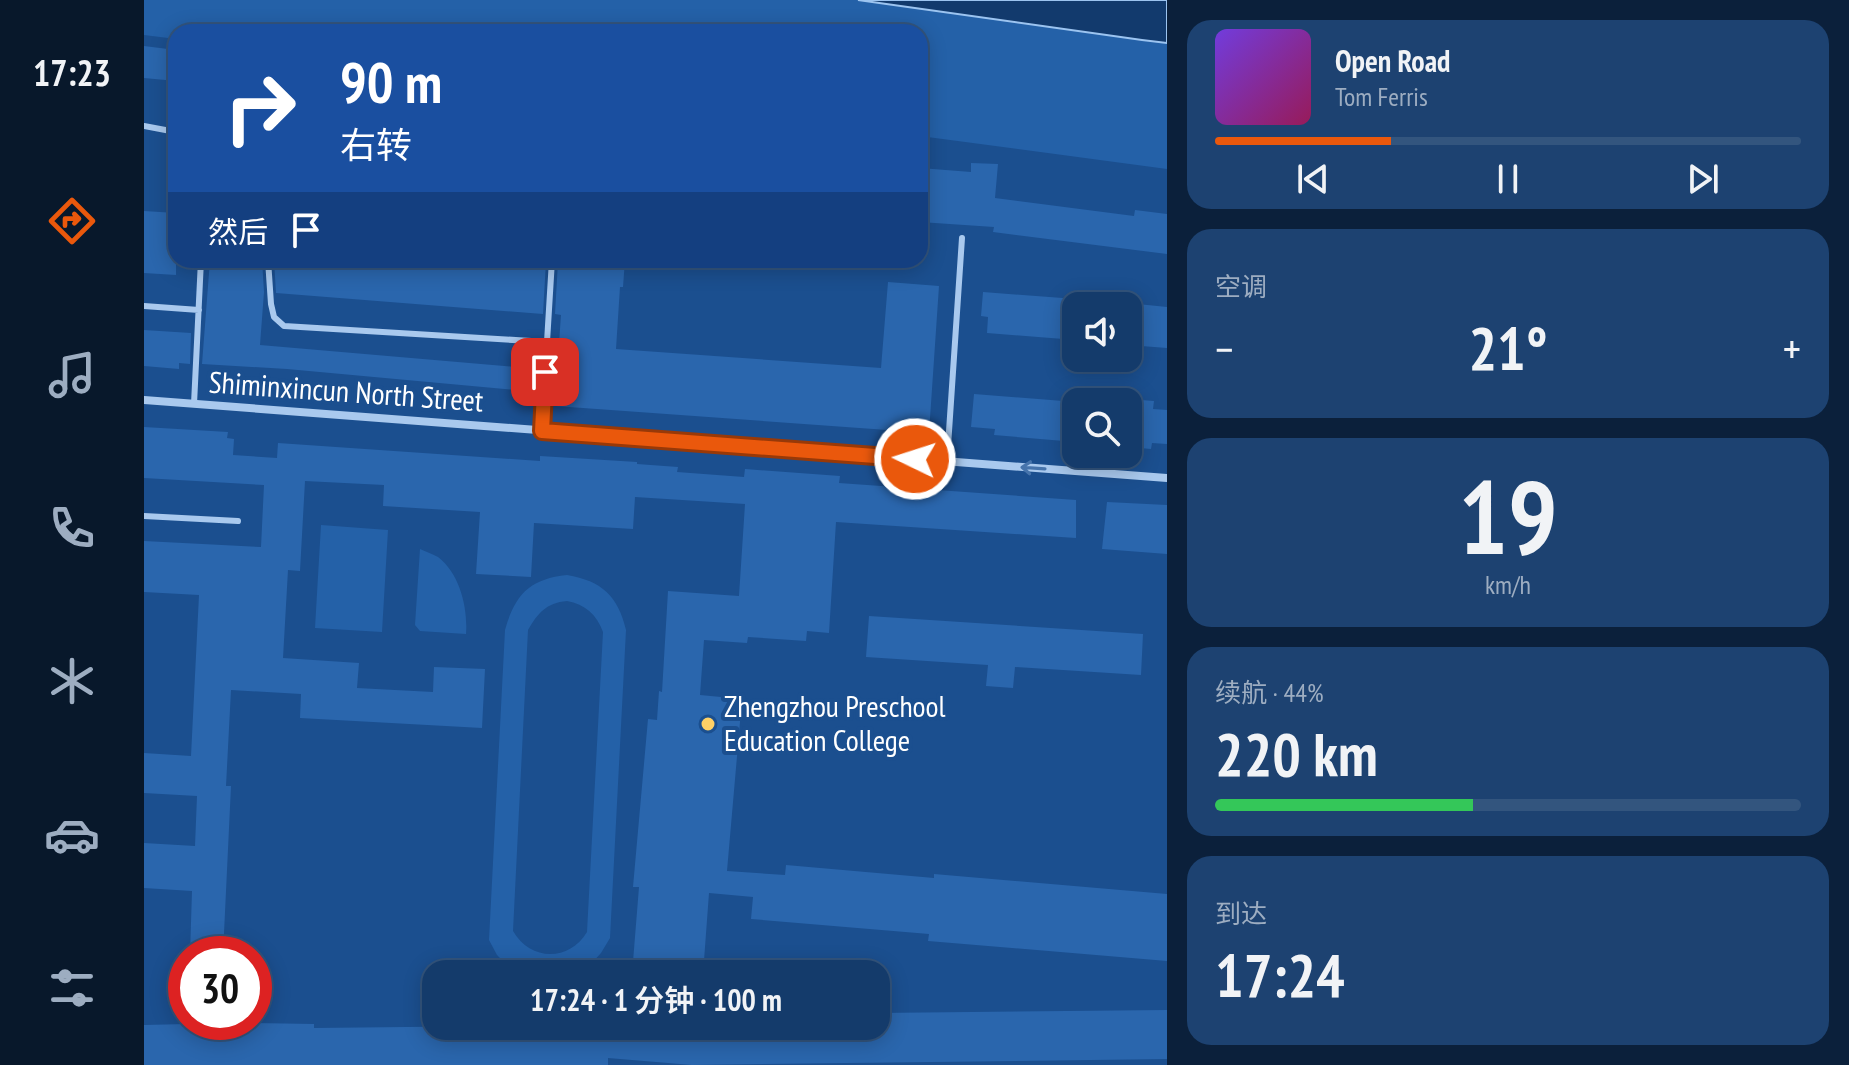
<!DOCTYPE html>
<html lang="zh">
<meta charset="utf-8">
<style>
:root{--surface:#143b6b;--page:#1d4271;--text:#f1f3f6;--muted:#9dadc1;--line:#33557e;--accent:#ea580c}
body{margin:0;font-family:"PT Sans Narrow","Noto Sans SC",sans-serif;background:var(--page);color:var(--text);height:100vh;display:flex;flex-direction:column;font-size:30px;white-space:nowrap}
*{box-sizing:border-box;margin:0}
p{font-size:26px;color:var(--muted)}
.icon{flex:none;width:44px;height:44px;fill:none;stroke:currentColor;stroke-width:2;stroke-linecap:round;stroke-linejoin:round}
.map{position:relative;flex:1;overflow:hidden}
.drawer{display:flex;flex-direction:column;gap:20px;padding:20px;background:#0b203b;width:682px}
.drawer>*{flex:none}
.hud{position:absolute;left:24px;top:24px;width:760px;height:244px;border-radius:24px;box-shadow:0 4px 20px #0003,0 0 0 2px var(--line);background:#1a4fa0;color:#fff;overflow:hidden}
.controls{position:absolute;left:918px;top:292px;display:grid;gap:16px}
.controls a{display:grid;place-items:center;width:80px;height:80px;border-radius:16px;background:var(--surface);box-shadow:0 4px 20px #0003,0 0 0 2px var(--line);font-size:40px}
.speed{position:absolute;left:24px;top:936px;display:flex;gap:16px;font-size:40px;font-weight:700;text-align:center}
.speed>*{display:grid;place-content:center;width:104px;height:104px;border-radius:50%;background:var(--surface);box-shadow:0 4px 20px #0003,0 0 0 2px var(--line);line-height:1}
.speed .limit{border:12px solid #d22;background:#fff;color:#111}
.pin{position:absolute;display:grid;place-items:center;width:68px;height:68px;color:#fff;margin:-34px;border-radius:16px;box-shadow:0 4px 12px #0006}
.me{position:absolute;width:88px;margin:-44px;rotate:274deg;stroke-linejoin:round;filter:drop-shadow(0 0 6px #0008)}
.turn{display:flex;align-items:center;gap:28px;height:168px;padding:0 40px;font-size:36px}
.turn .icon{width:104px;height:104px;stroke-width:2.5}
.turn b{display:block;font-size:56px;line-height:68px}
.then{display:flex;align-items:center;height:76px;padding:0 40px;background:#0003;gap:16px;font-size:30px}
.big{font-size:60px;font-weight:600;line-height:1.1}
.drawer .tile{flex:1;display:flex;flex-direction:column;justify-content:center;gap:12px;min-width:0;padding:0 28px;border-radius:24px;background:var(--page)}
.drawer .dial{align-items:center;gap:0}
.dial b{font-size:104px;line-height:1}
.song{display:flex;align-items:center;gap:24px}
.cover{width:96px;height:96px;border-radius:12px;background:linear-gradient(135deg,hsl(260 70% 55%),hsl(330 70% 35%))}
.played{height:8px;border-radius:4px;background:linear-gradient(90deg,var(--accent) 30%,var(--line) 30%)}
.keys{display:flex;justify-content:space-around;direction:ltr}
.heat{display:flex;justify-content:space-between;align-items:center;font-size:44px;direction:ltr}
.charge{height:12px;border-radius:6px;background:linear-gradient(90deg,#34c759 44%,var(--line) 0)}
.trip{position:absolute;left:278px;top:960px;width:468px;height:80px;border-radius:24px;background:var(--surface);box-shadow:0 4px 20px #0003,0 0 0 2px var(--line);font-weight:600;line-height:80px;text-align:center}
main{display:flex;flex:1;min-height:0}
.dock{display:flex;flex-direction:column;width:144px;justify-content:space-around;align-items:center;background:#08182b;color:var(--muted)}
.dock .icon{width:56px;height:56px}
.dock .current{color:var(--accent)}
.dock b{font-size:36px;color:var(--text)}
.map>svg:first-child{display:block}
.green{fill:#2461a8;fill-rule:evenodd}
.water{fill:#123a6d;stroke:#9cc4f0;stroke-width:2}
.building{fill:#2a66ad}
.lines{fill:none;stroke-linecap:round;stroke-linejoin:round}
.lane{stroke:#a9c9ee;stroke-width:6}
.street{stroke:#a9c9ee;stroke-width:8}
.oneway{stroke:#4674ac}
.route-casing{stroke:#983908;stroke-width:20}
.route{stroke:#ea580c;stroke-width:14}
.poi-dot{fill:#ffd166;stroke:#1b4f8f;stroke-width:3}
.labels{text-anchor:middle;stroke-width:8;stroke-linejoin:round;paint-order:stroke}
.street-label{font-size:30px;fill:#fff;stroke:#1b4f8f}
.poi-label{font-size:30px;fill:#fff;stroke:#1b4f8f;text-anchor:start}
</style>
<main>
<nav class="dock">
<b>17:23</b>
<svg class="icon current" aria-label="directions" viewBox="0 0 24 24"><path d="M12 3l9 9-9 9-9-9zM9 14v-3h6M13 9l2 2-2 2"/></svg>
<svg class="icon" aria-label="music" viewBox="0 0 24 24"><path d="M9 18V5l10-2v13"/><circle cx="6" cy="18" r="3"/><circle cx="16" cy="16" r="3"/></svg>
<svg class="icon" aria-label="phone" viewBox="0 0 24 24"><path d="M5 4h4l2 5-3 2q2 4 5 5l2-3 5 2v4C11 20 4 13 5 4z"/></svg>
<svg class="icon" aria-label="climate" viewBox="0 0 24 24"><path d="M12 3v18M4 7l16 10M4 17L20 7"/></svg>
<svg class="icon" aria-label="car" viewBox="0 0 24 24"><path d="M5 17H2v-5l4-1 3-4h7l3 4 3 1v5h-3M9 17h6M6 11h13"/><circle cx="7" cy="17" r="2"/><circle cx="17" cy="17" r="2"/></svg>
<svg class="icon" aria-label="filters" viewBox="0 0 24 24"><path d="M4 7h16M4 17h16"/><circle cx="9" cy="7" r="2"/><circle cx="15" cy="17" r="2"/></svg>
</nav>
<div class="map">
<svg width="1023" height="1065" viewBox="0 0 1023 1065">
<rect width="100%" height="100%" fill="#1b4f8f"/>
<path class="green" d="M0 0H1023V169L776 136V32H32V39L0 35Z
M177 525 244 530 238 632 171 628Z
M276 549C282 552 289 554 294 557 316 574 324 608 322 634L276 631 271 625Z
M423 575C458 581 474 596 482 630L466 938 457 953 445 966 431 974H378L365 967 353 955 345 940 361 630C371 595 385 579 423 575ZM423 601C441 604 453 615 459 632L443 932C425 962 386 961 369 931L384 630C394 613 402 603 423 601Z"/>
<path class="water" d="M714 0H1023V43L998 40Z"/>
<path class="building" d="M0 46 32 50V81L0 78Z
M827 163 854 164 851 198 990 216 991 210 1023 214V254L849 232 850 227 776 222V168L827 172Z
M0 211 32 213V275L0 273Z
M66 260H118L120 292 116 345 395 369 394 392 143 369 58 364Z
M130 260 402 261 399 314 132 293Z
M425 260H481L479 287H476L472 349 737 368 744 282 795 286 785 433 411 406 412 394 406 393 407 370 413 371 417 315 411 314 414 262 425 263Z
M839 292 932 299V340L843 333 844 317 837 316Z
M984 303 1023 307V348L984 345Z
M0 330 47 333 46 364 35 363V369L0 366Z
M830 394 932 402V442L850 435 851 429 827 427Z
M984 399 1010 401 1009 409 1023 410V444L1008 443 1007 449 984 447Z
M0 427 84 432 83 438 90 439 89 455 133 458 134 443 396 461V456L493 462V464L534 467 533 472 600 477 601 469 696 476 695 483 932 500V538L692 522 685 633 663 631 662 641 604 637 603 643 560 640 556 695 598 699 583 871 641 875 642 865 790 878V874L1023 894V961L784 941 785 934 607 919 609 897 565 893 559 974H488L495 887H489L504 719 513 720 515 691 518 692 524 591 595 596 601 504 491 497 489 529 390 523 387 577 332 574 336 512 239 506 240 485 161 481 156 571 144 570 139 658 215 663 213 688 289 692 290 667 341 669 338 728 156 718 157 694 87 690 82 786H87L79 954H46L48 891 0 888V843L51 846 53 796 0 793V753L47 756 55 595 0 592V541L117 547 120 485 0 478Z
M963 502 1023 505V554L958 549Z
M725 616 999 634 997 675 871 667 869 688 842 686 844 665 722 657Z
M1023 1010V1059L548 1065 464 1058V1065H0V1025L42 1024V1022L170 1024V1028L355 1026H732V1013Z"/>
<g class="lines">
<path class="lane" d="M0 126 32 132
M124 260 127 304 130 317 140 326 403 342 398 431
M0 306 55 310
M403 342 408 260
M50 404 57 260
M803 461 818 238
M0 516 94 521"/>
<path class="street" d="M0 400 1023 478"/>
</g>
<defs><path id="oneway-shaft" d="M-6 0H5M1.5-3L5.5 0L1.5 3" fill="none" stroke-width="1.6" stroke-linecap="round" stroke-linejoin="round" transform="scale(2)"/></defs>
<use class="oneway" href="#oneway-shaft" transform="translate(889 468) rotate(-176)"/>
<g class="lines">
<g class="route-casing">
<path id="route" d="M401 372 398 431 771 459"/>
</g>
<use href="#route" class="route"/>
</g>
<circle class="poi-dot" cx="564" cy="724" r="8"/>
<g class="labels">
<g class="street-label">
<text transform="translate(202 392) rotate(4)" y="10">Shiminxincun North Street</text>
</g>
<g class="poi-label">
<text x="580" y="717">Zhengzhou Preschool<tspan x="580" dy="34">Education College</tspan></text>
</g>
</g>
</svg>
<div class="controls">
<a><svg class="icon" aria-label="sound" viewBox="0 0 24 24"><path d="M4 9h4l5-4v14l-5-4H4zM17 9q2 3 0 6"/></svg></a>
<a><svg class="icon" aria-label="search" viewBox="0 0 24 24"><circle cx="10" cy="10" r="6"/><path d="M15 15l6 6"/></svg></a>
</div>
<div class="speed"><div class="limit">30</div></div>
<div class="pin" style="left:401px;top:372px;background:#d93025"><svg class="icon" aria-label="arrive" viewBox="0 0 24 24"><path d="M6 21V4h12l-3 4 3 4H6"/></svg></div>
<svg class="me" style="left:771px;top:459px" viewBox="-20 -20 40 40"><circle r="17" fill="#ea580c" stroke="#fff" stroke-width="3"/><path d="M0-11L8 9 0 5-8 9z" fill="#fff"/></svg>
<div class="trip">17:24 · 1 分钟 · 100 m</div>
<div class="hud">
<div class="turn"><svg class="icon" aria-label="right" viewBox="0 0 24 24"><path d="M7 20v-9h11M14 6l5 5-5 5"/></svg><div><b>90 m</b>右转</div></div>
<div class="then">然后<svg class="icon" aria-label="arrive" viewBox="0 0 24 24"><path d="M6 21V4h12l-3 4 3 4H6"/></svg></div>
</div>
</div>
<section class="drawer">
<div class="tile">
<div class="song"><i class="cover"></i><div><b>Open Road</b><p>Tom Ferris</p></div></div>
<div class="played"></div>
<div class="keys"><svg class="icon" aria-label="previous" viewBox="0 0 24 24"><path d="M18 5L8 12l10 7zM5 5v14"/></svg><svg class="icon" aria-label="pause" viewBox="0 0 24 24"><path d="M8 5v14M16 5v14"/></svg><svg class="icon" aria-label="next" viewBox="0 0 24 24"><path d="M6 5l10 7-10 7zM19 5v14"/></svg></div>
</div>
<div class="tile"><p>空调</p>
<div class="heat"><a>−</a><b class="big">21°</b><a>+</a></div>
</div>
<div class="tile dial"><b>19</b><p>km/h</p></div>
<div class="tile"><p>续航 · 44%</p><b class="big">220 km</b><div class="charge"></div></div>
<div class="tile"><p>到达</p><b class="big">17:24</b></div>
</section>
</main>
